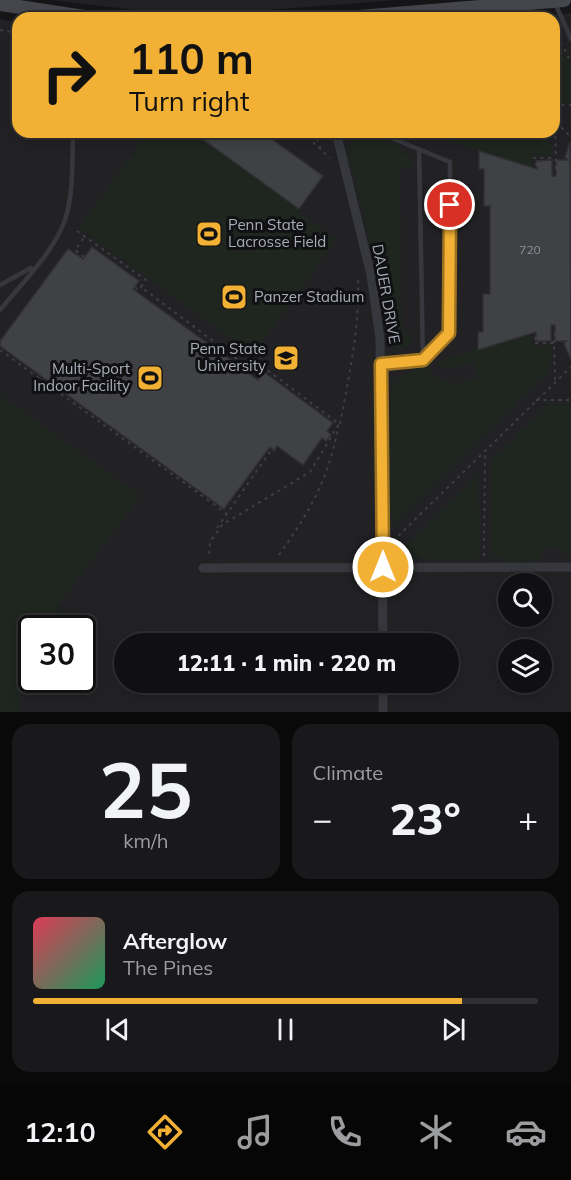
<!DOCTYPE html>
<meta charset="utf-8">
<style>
:root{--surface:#101012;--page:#19191b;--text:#f1f3f6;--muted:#9c9d9f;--line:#303032;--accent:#f2b134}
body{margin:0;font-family:Mulish,sans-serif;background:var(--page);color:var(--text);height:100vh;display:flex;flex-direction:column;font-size:22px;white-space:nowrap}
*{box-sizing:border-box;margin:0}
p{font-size:20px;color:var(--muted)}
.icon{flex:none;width:33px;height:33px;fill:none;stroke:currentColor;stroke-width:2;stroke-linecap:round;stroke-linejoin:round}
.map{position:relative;height:712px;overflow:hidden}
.side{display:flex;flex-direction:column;gap:12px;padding:12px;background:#09090a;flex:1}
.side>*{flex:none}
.guide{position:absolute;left:12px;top:12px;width:548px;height:126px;border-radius:18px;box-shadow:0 3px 15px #0003,0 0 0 2px var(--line);background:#f2b134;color:#111;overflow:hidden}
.tools{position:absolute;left:498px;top:573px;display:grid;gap:12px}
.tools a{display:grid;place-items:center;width:54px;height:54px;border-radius:50%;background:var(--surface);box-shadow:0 3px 15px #0003,0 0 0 2px var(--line);font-size:30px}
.speed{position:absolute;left:18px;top:615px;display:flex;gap:12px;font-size:30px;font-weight:700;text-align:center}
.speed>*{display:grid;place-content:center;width:78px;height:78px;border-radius:50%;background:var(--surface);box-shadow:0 3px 15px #0003,0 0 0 2px var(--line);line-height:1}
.speed .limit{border:3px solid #111;border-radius:9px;background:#fff;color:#111}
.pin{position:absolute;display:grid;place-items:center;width:51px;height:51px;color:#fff;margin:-26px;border:3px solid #fff;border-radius:50%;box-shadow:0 2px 6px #0007}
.me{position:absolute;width:66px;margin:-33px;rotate:0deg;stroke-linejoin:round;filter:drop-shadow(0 0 4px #0008)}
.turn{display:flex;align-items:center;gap:21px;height:126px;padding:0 18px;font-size:27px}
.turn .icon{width:78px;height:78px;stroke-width:2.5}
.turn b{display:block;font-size:42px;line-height:51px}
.big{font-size:45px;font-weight:800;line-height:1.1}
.side .widget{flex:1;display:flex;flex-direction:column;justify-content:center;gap:9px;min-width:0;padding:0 21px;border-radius:18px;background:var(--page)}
.side .dial{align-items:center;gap:0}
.dial b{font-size:78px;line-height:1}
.song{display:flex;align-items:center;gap:18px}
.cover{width:72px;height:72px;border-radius:9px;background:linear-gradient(135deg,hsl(350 70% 55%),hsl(150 70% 35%))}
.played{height:6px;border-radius:3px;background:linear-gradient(90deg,var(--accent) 85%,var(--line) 85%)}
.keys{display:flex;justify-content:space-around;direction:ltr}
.heat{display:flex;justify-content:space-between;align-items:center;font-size:33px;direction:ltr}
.side .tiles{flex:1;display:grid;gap:12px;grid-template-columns:1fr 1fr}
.widget:last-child{grid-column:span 2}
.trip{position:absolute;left:114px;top:633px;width:345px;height:60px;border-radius:30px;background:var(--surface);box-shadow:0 3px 15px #0003,0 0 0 2px var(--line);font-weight:800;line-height:60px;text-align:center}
.dock{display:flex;height:96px;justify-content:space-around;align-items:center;background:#060607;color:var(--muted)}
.dock .icon{width:42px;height:42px}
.dock .current{color:var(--accent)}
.dock b{font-size:27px;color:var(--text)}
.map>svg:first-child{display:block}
.built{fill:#222225;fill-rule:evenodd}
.green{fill:#1e261f}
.building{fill:#404145;stroke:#303034;stroke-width:1.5}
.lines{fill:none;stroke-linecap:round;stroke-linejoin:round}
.path{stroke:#3d3f44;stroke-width:2;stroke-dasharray:3 4.5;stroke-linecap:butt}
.service{stroke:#37383d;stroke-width:4.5}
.minor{stroke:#37383d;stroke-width:9}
.secondary{stroke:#45474d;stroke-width:14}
.route-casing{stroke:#9d7322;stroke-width:15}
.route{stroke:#f2b134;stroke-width:10}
.labels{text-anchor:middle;stroke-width:6;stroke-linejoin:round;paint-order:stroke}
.number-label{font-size:12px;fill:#8e929b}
.poi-label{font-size:15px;fill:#a8adb8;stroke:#111113;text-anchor:start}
.street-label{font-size:15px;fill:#a8adb8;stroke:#111113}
</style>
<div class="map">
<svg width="571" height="712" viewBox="0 0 571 712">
<rect width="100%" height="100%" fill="#161618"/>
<path class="built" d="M50 0H399L239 12 136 10Z
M571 13V712H0V19L18 22V132H554V18H520ZM508 584H542V616H508ZM32 628H82V680H32ZM124 644H448V682H124ZM508 650H542V682H508Z"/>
<path class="green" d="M554 33 571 67V102L562 103V98H554Z
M149 132H262L323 176 298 212 336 240 253 354 79 228Z
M423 132H549L551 155H532L533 168Z
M359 138C377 136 413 146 413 168H400L402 332 411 335 409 346 404 349H393L389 340 382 288 349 154 351 143Z
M531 335 532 346H551L550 370 390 528V396C393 376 409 373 425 367 439 386 457 386 478 378L476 362 449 369 436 364 478 348Z
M0 395 140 496 57 606 63 611 50 628H32L31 654 18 673 19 712H0Z
M548 405H571V554H565L561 547H542V560L509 561 491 555 490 462Z
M478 474 479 559 403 558 396 555Z"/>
<path class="building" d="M205 132H262L323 176 299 209 201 138Z
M570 142 571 360 565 346 564 341H568H555V325H551V341H536V332L478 350V332H483V294H490V206H484V169H479V151L537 169 536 161 552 160V176H556V160H568L565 157Z
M92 247 139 281 133 289 258 380 264 372 333 423 327 431 331 435 326 441 322 438 303 465 277 446 274 451 270 447 224 509 0 346V341L68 249 83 259Z"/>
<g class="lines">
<path class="path" d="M554 29 571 62
M0 30 18 33
M554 105H571
M555 121 556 169
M556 122 571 137
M302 132 330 158
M314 132 321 149
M537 166 534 158H554
M77 231 146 280 141 287 257 374 262 366 339 424 310 472 222 525 210 542 209 556
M84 257 75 250 85 236
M135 287 138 290 141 287
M536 337 534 343H554L555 380
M554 343 555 333
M0 350 226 513
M536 400H571
M340 424C349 376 360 327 358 278
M217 528 272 449
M393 541 571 367
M279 555C310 511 327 482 338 429
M484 556 485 451"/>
<path class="service" d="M555 3 571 39
M377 132 450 162 449 333 423 360 381 364
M419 149 423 360
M0 285 31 268
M0 310C22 283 53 253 65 220 74 192 72 161 73 132"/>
<path class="minor" d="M336 132 371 275 380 339 383 644
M203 568 571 567
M383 712V682"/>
<path class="secondary" d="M0 4 91 18
M347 18 564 0"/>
</g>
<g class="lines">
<g class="route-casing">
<path id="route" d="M383 567 381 364 423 360 449 333 450 205"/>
</g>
<use href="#route" class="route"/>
</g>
<defs>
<g id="stadium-square" transform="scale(1.35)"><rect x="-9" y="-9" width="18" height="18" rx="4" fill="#f2b134" stroke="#111113"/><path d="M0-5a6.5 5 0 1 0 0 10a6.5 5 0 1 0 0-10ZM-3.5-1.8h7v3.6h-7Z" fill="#111"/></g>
<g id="university-square" transform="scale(1.35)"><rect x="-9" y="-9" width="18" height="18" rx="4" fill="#f2b134" stroke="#111113"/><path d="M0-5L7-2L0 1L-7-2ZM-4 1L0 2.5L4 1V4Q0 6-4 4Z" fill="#111"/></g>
</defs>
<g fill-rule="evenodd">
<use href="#stadium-square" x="209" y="234"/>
<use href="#stadium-square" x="234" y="297"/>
<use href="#university-square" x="286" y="358"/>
<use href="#stadium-square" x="150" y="378"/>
</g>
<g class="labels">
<g class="number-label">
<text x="530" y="254">720</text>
</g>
<g class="poi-label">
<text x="228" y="230">Penn State<tspan x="228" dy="17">Lacrosse Field</tspan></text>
<text x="254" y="302">Panzer Stadium</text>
<text x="266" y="354" text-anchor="end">Penn State<tspan x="266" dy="17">University</tspan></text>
<text x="130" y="374" text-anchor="end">Multi-Sport<tspan x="130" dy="17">Indoor Facility</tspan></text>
</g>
<g class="street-label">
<text transform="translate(386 294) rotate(80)" y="5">DAUER DRIVE</text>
</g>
</g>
</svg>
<div class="tools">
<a><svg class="icon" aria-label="search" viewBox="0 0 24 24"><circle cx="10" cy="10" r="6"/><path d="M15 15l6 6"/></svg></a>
<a><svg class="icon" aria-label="layers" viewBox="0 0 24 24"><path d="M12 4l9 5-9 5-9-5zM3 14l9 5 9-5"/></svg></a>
</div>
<div class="speed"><div class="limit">30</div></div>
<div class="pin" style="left:450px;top:205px;background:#d93025"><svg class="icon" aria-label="arrive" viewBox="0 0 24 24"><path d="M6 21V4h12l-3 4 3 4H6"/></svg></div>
<svg class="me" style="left:383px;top:567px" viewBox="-20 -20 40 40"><circle r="17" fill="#f2b134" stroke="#fff" stroke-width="3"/><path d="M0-11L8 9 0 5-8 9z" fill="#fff"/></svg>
<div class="trip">12:11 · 1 min · 220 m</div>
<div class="guide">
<div class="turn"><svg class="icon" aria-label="right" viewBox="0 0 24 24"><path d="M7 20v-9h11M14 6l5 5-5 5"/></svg><div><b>110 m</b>Turn right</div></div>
</div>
</div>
<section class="side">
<div class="tiles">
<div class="widget dial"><b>25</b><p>km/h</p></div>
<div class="widget"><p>Climate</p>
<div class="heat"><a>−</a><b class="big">23°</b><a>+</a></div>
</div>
<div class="widget">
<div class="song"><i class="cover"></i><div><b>Afterglow</b><p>The Pines</p></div></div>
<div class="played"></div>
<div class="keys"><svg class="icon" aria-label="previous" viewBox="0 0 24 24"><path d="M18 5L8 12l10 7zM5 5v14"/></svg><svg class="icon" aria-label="pause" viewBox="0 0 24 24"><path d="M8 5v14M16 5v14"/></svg><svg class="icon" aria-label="next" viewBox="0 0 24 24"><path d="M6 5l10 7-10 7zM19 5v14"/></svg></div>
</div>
</div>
</section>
<nav class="dock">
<b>12:10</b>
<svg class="icon current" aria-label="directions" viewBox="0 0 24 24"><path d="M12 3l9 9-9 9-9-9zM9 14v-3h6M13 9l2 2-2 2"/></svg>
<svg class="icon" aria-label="music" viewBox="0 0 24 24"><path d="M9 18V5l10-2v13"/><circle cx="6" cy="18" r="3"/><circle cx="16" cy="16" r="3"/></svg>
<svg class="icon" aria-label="phone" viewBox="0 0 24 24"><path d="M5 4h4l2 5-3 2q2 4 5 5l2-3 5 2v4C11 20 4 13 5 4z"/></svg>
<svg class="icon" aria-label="climate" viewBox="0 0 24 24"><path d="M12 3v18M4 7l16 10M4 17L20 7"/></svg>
<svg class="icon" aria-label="car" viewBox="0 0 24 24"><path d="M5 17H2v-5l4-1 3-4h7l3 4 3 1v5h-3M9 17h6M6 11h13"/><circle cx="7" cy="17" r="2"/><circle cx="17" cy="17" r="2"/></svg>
</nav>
